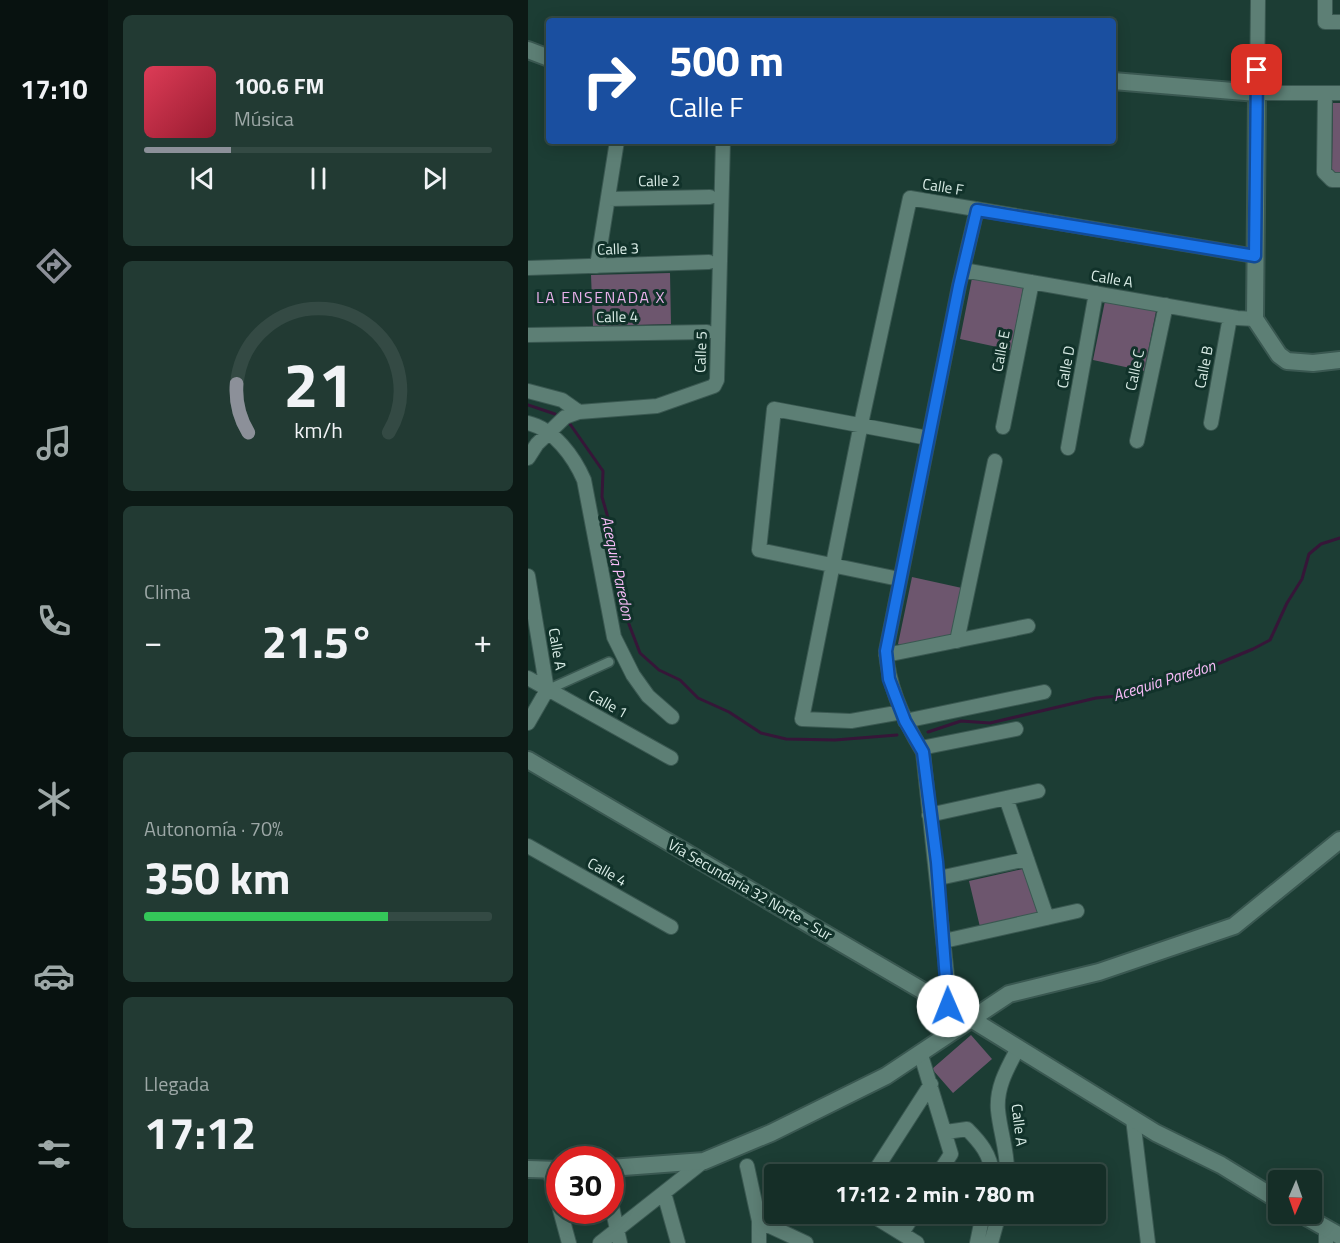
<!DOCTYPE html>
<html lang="es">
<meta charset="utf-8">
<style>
:root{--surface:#152e27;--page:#223a33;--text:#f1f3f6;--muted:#9da8a7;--line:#344a44;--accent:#8c9099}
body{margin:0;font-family:"Titillium Web",sans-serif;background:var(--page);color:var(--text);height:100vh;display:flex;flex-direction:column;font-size:22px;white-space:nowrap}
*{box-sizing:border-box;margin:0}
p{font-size:20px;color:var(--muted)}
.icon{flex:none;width:33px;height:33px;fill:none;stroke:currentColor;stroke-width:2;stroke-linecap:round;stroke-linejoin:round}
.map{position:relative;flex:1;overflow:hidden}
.panel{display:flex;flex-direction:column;gap:15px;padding:15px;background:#0c1915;width:420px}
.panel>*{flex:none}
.guide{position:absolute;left:18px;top:18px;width:570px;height:126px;border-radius:6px;box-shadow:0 3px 15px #0003,0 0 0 2px var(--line);background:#1a4fa0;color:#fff;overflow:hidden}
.needle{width:39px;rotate:182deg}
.tools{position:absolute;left:740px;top:1170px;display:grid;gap:12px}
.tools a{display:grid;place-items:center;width:54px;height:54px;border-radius:6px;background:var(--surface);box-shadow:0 3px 15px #0003,0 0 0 2px var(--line);font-size:30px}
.speed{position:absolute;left:18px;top:1146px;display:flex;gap:12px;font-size:30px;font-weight:700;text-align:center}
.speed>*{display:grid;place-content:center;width:78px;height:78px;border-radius:50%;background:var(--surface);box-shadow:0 3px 15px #0003,0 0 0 2px var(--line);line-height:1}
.speed .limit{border:9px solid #d22;background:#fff;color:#111}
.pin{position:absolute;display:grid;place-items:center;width:51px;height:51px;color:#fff;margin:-26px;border-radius:12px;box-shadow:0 3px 9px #0006}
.me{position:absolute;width:66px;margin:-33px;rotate:359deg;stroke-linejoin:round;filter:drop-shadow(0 0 4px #0008)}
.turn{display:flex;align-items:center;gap:21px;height:126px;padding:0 24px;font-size:27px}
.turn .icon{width:78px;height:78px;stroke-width:2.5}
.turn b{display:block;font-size:42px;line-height:51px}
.big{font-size:45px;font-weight:700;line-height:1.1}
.panel .widget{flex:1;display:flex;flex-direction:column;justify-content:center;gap:9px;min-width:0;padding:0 21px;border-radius:9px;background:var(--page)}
.panel .dial{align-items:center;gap:0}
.dial svg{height:156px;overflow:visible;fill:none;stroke:var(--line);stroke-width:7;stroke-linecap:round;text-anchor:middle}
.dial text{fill:var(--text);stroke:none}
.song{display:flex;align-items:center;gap:18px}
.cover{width:72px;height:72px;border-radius:9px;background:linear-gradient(135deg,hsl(350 70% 55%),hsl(350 70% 35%))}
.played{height:6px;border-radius:3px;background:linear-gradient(90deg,var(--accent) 25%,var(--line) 25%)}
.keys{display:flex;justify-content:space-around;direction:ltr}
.heat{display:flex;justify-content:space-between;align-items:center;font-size:33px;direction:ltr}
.charge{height:9px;border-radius:4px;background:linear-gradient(90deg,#34c759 70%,var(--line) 0)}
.trip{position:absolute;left:236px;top:1164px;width:342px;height:60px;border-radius:6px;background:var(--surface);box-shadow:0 3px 15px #0003,0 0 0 2px var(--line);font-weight:700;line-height:60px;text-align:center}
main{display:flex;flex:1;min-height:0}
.dock{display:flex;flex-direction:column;width:108px;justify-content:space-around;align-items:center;background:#081210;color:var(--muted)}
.dock .icon{width:42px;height:42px}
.dock .on{color:var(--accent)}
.dock b{font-size:27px;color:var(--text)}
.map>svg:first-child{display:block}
.green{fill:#6d566e}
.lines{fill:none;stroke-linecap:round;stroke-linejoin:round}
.stream{stroke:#361638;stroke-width:3}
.pedestrian-casing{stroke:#3a5851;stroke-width:12}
.minor-casing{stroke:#3a5851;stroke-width:16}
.tertiary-casing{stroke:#3a5851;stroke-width:20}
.pedestrian{stroke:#5d7f75;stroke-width:9}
.minor{stroke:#5d7f75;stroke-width:14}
.tertiary{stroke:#5d7f75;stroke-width:16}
.route-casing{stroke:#114b97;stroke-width:15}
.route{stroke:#1a73e8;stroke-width:10}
.labels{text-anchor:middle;stroke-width:6;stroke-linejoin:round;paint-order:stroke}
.street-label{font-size:15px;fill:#dbeee8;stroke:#11322a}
.neighbourhood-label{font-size:16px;letter-spacing:1.5px;fill:#e8b0ea;stroke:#11322a}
.water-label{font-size:16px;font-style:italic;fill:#f7bcf8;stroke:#11322a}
</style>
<main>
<nav class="dock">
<b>17:10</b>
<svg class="icon on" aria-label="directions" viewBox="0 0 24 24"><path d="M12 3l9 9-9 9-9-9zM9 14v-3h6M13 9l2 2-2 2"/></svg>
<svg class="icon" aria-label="music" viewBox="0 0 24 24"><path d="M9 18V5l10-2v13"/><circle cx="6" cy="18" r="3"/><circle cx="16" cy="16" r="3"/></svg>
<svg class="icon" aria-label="phone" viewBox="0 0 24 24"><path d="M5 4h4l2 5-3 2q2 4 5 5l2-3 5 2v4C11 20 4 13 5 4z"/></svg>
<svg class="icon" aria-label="climate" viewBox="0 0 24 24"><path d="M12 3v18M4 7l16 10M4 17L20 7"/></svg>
<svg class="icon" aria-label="car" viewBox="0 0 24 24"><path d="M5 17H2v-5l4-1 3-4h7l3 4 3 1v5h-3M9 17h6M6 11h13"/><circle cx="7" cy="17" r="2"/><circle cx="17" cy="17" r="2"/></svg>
<svg class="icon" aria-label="filters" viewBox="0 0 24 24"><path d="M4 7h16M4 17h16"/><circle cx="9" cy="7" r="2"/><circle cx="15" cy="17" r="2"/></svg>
</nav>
<section class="panel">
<div class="widget">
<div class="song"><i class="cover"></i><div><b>100.6 FM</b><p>Música</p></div></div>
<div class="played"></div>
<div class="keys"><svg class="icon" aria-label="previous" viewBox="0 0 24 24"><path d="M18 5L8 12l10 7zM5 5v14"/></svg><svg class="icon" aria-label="pause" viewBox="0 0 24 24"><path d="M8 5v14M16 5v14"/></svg><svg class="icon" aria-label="next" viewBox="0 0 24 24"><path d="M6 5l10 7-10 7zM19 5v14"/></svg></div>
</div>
<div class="widget dial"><svg viewBox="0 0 100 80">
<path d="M14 69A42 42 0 1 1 86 69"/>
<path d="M14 69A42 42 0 0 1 8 44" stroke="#8c9099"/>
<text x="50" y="56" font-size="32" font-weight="700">21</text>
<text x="50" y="72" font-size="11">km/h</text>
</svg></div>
<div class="widget"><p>Clima</p>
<div class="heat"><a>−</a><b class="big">21.5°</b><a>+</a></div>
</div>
<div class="widget"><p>Autonomía · 70%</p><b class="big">350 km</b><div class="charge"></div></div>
<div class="widget"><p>Llegada</p><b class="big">17:12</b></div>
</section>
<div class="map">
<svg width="812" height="1243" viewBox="0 0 812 1243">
<rect width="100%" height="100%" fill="#1c3d34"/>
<path class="green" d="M805 103H812V177L804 172Z
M142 273 143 324 65 326 63 275Z
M444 278 495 288 483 350 432 339Z
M577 301 628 311 616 371 565 360Z
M384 577 434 588 427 636 375 646 370 644Z
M495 869 510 909 508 915 452 927 441 881Z
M443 1035 464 1059 425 1093 404 1069Z"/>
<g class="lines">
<path class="stream" d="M0 405 27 414
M42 424 75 471 74 497 87 542 99 619 112 653 131 670 152 680 170 698 201 712 233 733 258 739 307 740 369 735
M400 732 433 721 462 723 568 698 590 696 675 670 725 649 742 640 759 603 774 579 781 554 793 544 812 538"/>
<g class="pedestrian-casing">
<path id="pedestrian" d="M19 690 81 662"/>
</g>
<g class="minor-casing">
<path id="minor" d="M730 0 729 93H812
M797 0V22H812
M797 93 796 172 804 180H812
M80 199 182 197
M69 266 89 141
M0 268 181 262
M435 270 709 318 727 319
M0 335 179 332
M0 391 34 400 51 412
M0 423C26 429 46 457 56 480L86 637 105 675 120 696 144 717
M683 423 702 317
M475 427 504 282
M609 441 638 305
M540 448 568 293
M0 458 9 444 37 417 51 412 129 406 186 386 189 380 195 141
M0 576 19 690 0 723
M371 579 231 550 246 409 400 438
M429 641 467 461
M358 655 500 626
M0 678 143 758
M374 712 323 721 274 719 333 424 382 198 727 256
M377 721 516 692
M393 748 488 729
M478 798 519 918
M401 815 510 791
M0 846 143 927
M411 878 499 859
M416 941 549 911
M415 1038 421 995 395 752C376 721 360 687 358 651L431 286 449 209
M393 1055 423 1154 410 1174
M605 1119 620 1243
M418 1132 439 1129C452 1142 463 1155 464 1174
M219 1166 231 1221V1243
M21 1170 32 1209
M345 1174 403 1084
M479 1174C480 1152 472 1132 470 1110 468 1087 480 1067 490 1048
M136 1193 150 1243
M82 1198 92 1243
M32 1210 41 1243
M342 1214 389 1243
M231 1221 278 1243
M374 1233 386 1214
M72 1243 176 1161
M449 1243 455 1214
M463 1243 471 1214
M798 1243V1228"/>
</g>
<g class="tertiary-casing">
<path id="tertiary" d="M0 50 21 58
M585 81 729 93 727 319 751 355 759 361 785 363 812 360
M0 760 443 1019 628 1133 693 1165 750 1200
M82 1168 176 1161 243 1133 358 1076 481 994 571 972 706 926 812 840
M0 1169 32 1170
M773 1214 812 1236"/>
</g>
<use href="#pedestrian" class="pedestrian"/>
<use href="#minor" class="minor"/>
<use href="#tertiary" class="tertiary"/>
</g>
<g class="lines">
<g class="route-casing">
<path id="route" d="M420 1006 409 862 395 752 377 721 367 695 361 679 358 651 431 286 449 210 727 256 729 70"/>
</g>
<use href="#route" class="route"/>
</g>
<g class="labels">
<g class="street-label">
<text transform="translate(131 181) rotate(-1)" y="5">Calle 2</text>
<text transform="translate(415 187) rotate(9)" y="5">Calle F</text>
<text transform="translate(90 249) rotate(-2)" y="5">Calle 3</text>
<text transform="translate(584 279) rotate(10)" y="5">Calle A</text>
<text transform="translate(89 317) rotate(-1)" y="5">Calle 4</text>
<text transform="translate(473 351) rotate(-79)" y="5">Calle E</text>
<text transform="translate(173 352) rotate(-88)" y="5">Calle 5</text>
<text transform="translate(538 367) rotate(-80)" y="5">Calle D</text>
<text transform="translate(676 367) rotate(-79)" y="5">Calle B</text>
<text transform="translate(607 370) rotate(-78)" y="5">Calle C</text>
<text transform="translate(29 649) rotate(80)" y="5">Calle A</text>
<text transform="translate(80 704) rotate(29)" y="5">Calle 1</text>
<text transform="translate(79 872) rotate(29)" y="5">Calle 4</text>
<text transform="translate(222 890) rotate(30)" y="5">Vía Secundaria 32 Norte - Sur</text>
<text transform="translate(491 1125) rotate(83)" y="5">Calle A</text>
</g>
<g class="neighbourhood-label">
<text x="73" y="303">LA ENSENADA X</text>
</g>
<g class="water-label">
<text transform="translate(90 568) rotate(78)" y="6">Acequia Paredon</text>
<text transform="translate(636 680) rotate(-17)" y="6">Acequia Paredon</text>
</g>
</g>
</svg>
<div class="tools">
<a><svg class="needle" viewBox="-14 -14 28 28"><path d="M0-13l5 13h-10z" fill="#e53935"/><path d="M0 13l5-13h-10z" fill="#9da8a7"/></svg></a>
</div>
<div class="speed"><div class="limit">30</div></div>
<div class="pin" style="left:729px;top:70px;background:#d93025"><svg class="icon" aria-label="arrive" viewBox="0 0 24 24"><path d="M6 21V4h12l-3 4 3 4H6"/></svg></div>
<svg class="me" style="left:420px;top:1006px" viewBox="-20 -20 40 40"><circle r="19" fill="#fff"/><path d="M0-13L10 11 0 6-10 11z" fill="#1a73e8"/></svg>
<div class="trip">17:12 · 2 min · 780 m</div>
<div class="guide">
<div class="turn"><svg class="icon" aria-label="right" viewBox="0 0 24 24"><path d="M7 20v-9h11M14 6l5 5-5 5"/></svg><div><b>500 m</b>Calle F</div></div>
</div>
</div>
</main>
